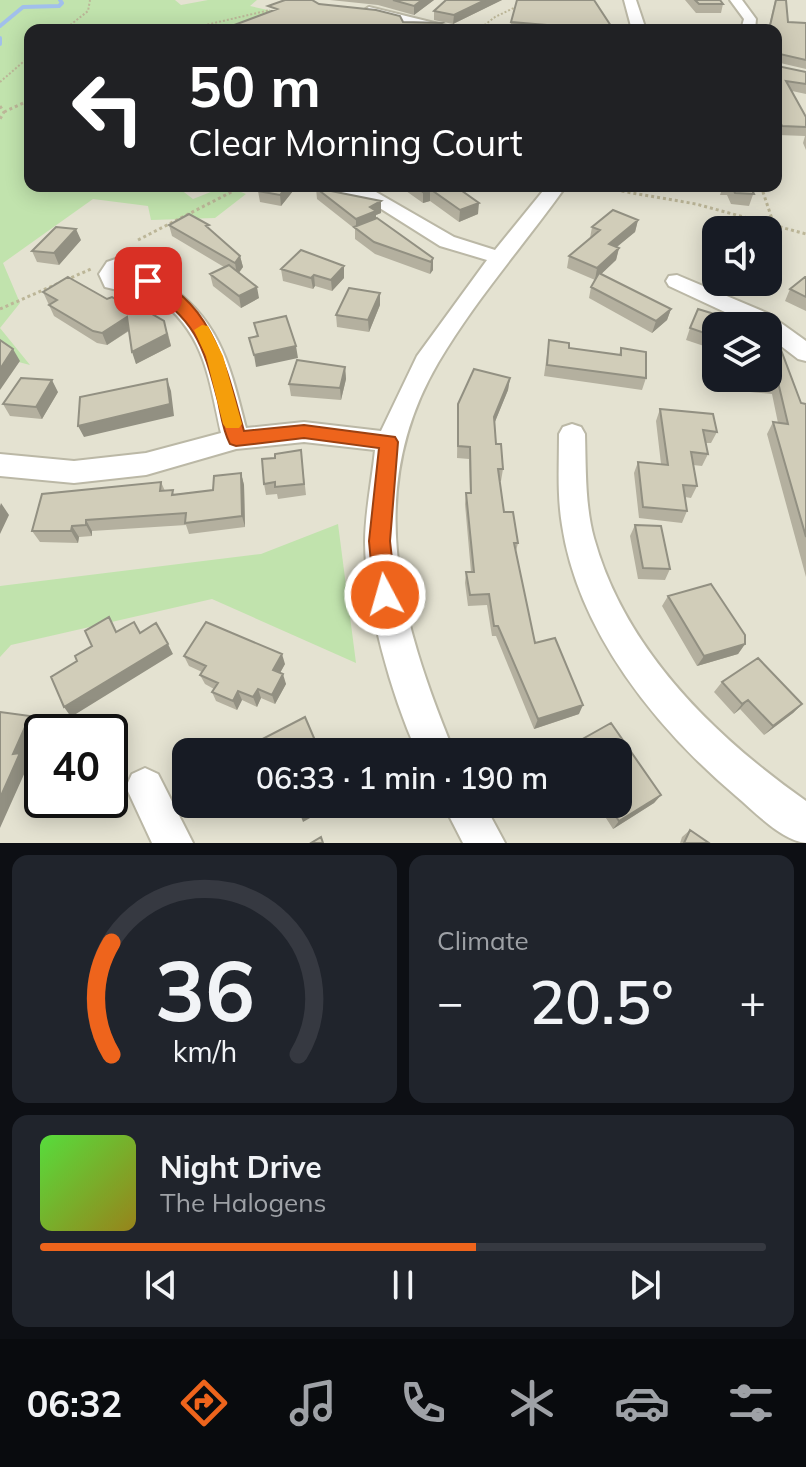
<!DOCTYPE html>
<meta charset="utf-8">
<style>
:root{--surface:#171b24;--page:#20242c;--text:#f1f3f6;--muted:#9ea1a6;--line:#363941;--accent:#ee641c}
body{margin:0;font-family:Mulish,sans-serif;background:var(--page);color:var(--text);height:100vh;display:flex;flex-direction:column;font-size:30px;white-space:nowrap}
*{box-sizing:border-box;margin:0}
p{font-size:26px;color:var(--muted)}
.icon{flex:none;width:44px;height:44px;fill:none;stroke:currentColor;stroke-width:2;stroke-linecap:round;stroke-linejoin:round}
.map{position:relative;height:843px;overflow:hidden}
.panel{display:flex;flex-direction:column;gap:12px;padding:12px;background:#0d0f14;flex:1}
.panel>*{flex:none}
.banner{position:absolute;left:24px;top:24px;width:758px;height:168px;border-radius:16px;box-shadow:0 4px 20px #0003;background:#202124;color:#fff;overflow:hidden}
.buttons{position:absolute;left:702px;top:216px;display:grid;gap:16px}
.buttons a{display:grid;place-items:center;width:80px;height:80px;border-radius:16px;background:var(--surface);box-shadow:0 4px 20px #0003;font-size:40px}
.speed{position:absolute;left:24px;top:714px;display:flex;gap:16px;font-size:40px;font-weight:700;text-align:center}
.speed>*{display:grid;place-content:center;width:104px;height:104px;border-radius:50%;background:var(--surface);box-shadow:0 4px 20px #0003;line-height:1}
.speed .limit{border:4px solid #111;border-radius:12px;background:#fff;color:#111}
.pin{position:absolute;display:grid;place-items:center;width:68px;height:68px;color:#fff;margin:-34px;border-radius:16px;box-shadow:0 4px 12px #0006}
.me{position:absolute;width:88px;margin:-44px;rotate:354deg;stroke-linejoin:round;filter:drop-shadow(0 0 6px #0008)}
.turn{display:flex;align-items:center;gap:28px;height:168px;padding:0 32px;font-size:36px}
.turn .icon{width:104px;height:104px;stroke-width:2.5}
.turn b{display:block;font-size:56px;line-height:68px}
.big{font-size:60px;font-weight:600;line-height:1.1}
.panel .widget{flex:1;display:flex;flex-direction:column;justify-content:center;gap:12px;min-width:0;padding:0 28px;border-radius:16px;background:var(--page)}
.panel .dial{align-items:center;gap:0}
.dial svg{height:208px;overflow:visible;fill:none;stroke:var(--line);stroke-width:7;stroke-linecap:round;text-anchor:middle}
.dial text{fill:var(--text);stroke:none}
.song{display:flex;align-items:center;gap:24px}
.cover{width:96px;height:96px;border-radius:12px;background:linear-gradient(135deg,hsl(110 70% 55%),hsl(50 70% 35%))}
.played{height:8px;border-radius:4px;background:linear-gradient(90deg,var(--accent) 60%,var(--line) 60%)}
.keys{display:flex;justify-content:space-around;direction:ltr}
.heat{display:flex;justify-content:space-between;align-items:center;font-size:44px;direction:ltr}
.panel .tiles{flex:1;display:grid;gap:12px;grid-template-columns:1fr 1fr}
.widget:last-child{grid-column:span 2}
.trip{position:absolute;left:172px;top:738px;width:460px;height:80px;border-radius:16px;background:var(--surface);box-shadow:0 4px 20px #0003;font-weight:600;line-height:80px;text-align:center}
.dock{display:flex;height:128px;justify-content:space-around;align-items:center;background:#090b0e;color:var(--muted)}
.dock .icon{width:56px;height:56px}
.dock .active{color:var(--accent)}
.dock b{font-size:36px;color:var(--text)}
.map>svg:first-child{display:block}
.residential{fill:#e4e2d1;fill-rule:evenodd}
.green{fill:#c1e3ad}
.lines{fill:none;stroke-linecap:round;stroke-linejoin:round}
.stream{stroke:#a1bfeb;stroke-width:4}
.minor-casing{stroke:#bbb8a6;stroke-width:4}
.path-far1{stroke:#bcb698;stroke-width:2;stroke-dasharray:2 2;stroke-linecap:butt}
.path{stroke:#bcb698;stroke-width:3;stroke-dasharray:3 3;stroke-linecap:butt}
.minor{fill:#fff;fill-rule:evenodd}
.wall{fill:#b4b09f}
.shaded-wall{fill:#929082}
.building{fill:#d1cdb9;stroke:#929082;stroke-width:2}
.route{fill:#ee641c;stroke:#9b4112;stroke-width:2}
.slow{fill:#f59e0b}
</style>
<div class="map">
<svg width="806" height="843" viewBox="0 0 806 843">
<rect width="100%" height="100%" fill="#f1efe3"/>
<path class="residential" d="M122 0H806V843H0V111L30 95V186H776V30H159ZM716 230H768V282H716ZM716 326H768V378H716ZM42 732H110V800H42ZM186 752H618V804H186Z"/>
<path class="green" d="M0 0H175L181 5 208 0H257L250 6 272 11 224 30H30V186H176L193 199 226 186 246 194 215 218 151 220 148 206 93 199 3 263 20 303 0 328 30 365 0 357Z
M338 524 356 663 212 599 11 645 0 657V586L261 554Z"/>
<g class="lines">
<path class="stream" d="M0 26 23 7 59 6 62 3 60 0
M0 38V44"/>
<g class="minor-casing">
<path id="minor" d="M624 0H636L646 30H632Z
M730 0H742L756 19 755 30H741L744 19Z
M369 7 451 27 453 30H430L365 14 363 11Z
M330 186H359L376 192 454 237 495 250 547 186H566C524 245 475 300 438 363 362 493 401 623 454 752H417C391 694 366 606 365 543 365 512 372 480 375 450L304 442 236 449 146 475 74 483 0 476V454L74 461 146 453 221 433C207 369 204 329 146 289L126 292 105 287 99 274 107 262 139 251 165 259 170 268 162 281C220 318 230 365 246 428L304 422 381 431 417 356 487 260 440 246 375 205 333 190ZM139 264 149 267C145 278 133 280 122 278V270Z
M677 275 767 313 806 341V361L798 359 768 336V326H755L669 286 666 281 669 276Z
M572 424 581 427 585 434C586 468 585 505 594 538 625 650 714 736 806 801V843C781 840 755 812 736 796 656 728 578 632 562 525 557 495 559 464 559 434L563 427Z
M145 768 158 774 193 843H152L126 787 132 774Z
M443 804H484L505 843H463Z"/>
</g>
<path class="path-far1" d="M64 30 88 11 90 0
M184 30 270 10
M478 30 495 17 520 5
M0 82 30 56"/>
<path class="path" d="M0 106 4 112 0 119
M4 112 30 100
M592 186 696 204 806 234
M761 186 774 225
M138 240 243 186
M0 309 91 269"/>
<use href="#minor" class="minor"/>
</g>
<path class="wall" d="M330 0H434L414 15 378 5Z
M446 0H502L453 24 434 20V11Z
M685 0H720L723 4 721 13H696Z
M775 0H786L788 22 806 23V69L776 62 777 66 806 72V94L792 91 806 117V150L803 143 805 136 778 135 776 130V30H768Z
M511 22 610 30H510Z
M406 186H455L478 214 459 222 430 201 423 203 406 191Z
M723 186H756L749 206 731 204 727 195H720Z
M316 188 381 201V213L376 215V218L433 258V270L430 274 375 254 355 239V229L317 199Z
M258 191H293L281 206 260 202Z
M638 220 635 232 616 247 619 248 616 260 601 274 671 309 667 320 652 333 589 298 591 287 595 280 567 268 569 256 590 238 592 227Z
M169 225 210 230 240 256 243 267 239 273 259 298 241 308 213 286 210 274 224 267 172 236Z
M81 240 59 265 37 262 32 251Z
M281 269 344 278 332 291 315 286 313 289 283 281Z
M806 277V311L785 301 790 289Z
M43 292 168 333 171 346 136 364 129 331 107 345 97 343 54 316Z
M380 305 369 332 337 327 336 315Z
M716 326V350L686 340 690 328Z
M549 340 569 348 619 355 621 348 646 378 642 390 544 376Z
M768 348 801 403 806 404V577L767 434 773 422 778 423 772 394 750 392 753 386 746 382 745 378H768Z
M345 367 346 379 341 400 291 396 289 384Z
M510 378 508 390 494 424 496 444 503 469 501 481H500L504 512 518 543 516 551 535 643 579 714 534 729 496 636H492L487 605 468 606 465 583 466 572H471L465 504 466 493H470L469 459 457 458 458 404Z
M58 392 42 419 10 416 3 404Z
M660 409 717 432 711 443H705L708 454 702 466 693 465 697 486 691 498 685 497 687 511 682 523 639 518 634 473 638 462 661 464 656 421Z
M301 450 306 495 278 499 277 494 266 495 264 484 275 458Z
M241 473 244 485 245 527 189 534 186 525 92 531V536L79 537 78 543 40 542 32 531 161 482 165 491 175 494 213 490Z
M635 525 670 569 665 580 638 579 630 536Z
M668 596 745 644 738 654 697 666 662 606Z
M184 656 285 664 280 673 286 684 275 704 261 698 257 707 242 700 237 710 216 701 212 692 214 689 205 684 200 675 202 672 189 666Z
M722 682 802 704 793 713 764 735 740 709 734 714 714 692Z
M611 723 661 795 654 803 613 829 597 804H618V752H567L570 746Z
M690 830 709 843H680L682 837Z"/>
<path class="shaded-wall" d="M422 0H434L414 15V6Z
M485 0H502L453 24 454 15Z
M442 23V30H429Z
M287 186H293V191L281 206 280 195Z
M430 189V201L423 203V192Z
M381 201V213L376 215V223L356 229V219L370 207Z
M479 203 478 214 459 222 460 210Z
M638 220 635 232 606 256 609 244Z
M76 229 81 240 59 265 54 253Z
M619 248 616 260 595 280 597 268Z
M240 256 243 267 237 275 235 263Z
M433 258V270L430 274 431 262Z
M344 266V278L332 291 331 280Z
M314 275 315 286 313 289 311 278Z
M257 287 259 298 241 308 239 296Z
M380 293V305L369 332 368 320Z
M671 309 667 320 652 333 656 321Z
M127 317 131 329 107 345 102 333Z
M164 321 171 346 136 364 132 352Z
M296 346 298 358 256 367 254 355Z
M13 349 20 361 0 390V369Z
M345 367 346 379 341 400 340 388Z
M510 378 508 390 492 429 494 417Z
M167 379 171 391 174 416 84 437 78 426Z
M52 380 58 392 42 419 36 407Z
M241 473 244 485 245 527 242 516Z
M1 503 9 515 0 534V506Z
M86 520 92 531V536L86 525Z
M72 526 79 537 78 543 71 531Z
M168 644 173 654 71 717 64 707Z
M745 644 738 654 697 666 704 656Z
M282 654 285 664 276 680 273 670Z
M283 674 286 684 275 704 272 695Z
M258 689 261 698 257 707 253 697Z
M238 691 242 700 237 710 233 701Z
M748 700 740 709 734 714 742 704Z
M802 704 793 713 764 735 773 726Z
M583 705 579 714 534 729 538 719Z
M30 716 39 725 25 757 30 761 0 828V798L13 754Z
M661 795 654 803 613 829 619 821Z
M319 804H335L303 822 300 814Z"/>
<path class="building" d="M285 0H312L319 4 376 10 400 16 403 22 442 23 429 30H221L277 9 268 6Z
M393 0H422L414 6Z
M446 0H485L454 15 434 11Z
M517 0H594L611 26 610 30H557L558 26 511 22Z
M695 0H720L723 4H699Z
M776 0H786L788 22 806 23V60L780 54 776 57V30H769Z
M776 57 777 66 806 72V84L786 81 806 117V127L782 126 776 114Z
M262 186H287L280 195 258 191Z
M415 186H455L479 203 460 210 430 189 423 192Z
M732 186H750L754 194 735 193Z
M316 188 381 201 370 207 376 211 356 219Z
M613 210 638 220 609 244 619 248 597 268 569 256 600 230 592 227Z
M189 214 209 225 206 226 240 256 235 263 169 225Z
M377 218 433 258 431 262 374 242 354 227Z
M56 227 76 229 54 253 32 251Z
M301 250 344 266 331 280 314 275 311 278 281 269Z
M229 265 257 287 239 296 210 274Z
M599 273 671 309 656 321 591 287Z
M68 277 107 299 112 297 125 304 124 298 164 321 167 334 132 352 127 317 102 333 93 331 49 305 57 300 43 292Z
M805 277H806V297L790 289Z
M349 288 380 293 368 320 336 315Z
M698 309 734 320 732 326H716V337L690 328Z
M286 316 296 346 254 355 249 338 258 336 254 323Z
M0 340 13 349 0 369Z
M549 340 569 343V348L621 355V348L646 352V378L547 365Z
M768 348 781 350 801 403 806 404V537L773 422 788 424 778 382 756 380 757 378H768Z
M297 360 345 367 340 388 289 384Z
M474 369 510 378 494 417 496 444H501L503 469H498L504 512H513L518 543H514L535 643 555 638 583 705 538 719 498 626H494L489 594 470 595 466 572H474L466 493H471L470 447 458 446V404Z
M21 378 52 380 36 407 3 404Z
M167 379 170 404 78 426 80 397Z
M660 409 713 414 717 432 703 430 708 454 691 452 697 486 683 485 687 511 643 507 638 462 668 465Z
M301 450 304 484 275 487V482L264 484 262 459 275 458V454Z
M241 473 242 516 185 523 186 513 86 520V525L72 526 71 531H32L42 494 161 482 160 491 173 490 172 495 213 490 214 476Z
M635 525 661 526 670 569 643 568Z
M711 584 745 635V644L704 656 668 596Z
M109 617 116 632 134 622 140 633 156 623 168 644 64 707 51 677 77 661 75 656 92 646 85 631Z
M206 622 282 654 273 670 283 674 272 695 258 689 253 697 238 691 233 701 212 692 218 683 200 675 206 666 184 656Z
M758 658 802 704 773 726 748 700 742 704 722 682Z
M0 712 30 716 13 754 20 753 0 798Z
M305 717 320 752H249L247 747Z
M611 723 661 795 619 821 607 804H618V752H574L570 746Z
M296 804H319L300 814Z
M690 830 709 843H684Z
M321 837 323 843H311Z"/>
<path class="route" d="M148 277C213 297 228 375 244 431L304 425 395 437 398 442 390 541 396 595 393 602 385 605 377 602 374 595 369 541 379 448 304 438 236 446 230 444C223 431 221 415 218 401 202 340 195 321 143 285V278Z"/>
<path class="slow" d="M202 325 208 326 223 356 242 424 239 428H226L223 424 206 356 194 330Z"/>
</svg>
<div class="buttons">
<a><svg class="icon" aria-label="sound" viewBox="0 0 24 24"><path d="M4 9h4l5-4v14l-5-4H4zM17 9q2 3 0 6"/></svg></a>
<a><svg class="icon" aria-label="layers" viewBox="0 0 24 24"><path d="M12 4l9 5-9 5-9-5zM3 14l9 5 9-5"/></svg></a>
</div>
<div class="speed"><div class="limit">40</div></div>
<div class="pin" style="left:148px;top:281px;background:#d93025"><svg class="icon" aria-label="arrive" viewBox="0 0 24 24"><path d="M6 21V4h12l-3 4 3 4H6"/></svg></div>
<svg class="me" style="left:385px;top:595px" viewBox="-20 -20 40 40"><circle r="17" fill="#ee641c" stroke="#fff" stroke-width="3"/><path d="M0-11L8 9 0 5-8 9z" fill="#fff"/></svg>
<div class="trip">06:33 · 1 min · 190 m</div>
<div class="banner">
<div class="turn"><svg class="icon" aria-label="left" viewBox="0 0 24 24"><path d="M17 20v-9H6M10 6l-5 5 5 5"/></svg><div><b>50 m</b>Clear Morning Court</div></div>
</div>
</div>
<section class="panel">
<div class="tiles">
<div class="widget dial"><svg viewBox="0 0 100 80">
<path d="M14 69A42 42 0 1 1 86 69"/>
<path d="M14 69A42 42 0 0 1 14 26" stroke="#ee641c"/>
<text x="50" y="56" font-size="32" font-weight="700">36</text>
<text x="50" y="72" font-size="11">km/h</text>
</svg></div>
<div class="widget"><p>Climate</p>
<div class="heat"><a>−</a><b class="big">20.5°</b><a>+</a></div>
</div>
<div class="widget">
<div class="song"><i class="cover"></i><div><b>Night Drive</b><p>The Halogens</p></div></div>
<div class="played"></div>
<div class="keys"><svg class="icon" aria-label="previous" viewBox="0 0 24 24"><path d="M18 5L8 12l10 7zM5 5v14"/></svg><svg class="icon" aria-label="pause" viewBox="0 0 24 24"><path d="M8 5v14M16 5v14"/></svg><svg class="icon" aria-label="next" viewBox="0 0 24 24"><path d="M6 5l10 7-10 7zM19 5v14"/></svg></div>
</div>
</div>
</section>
<nav class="dock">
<b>06:32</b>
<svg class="icon active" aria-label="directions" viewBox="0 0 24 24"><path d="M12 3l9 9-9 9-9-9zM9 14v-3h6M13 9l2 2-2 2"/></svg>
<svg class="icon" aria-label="music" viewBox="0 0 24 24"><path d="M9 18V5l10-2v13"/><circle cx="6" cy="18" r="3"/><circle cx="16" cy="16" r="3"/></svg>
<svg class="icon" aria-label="phone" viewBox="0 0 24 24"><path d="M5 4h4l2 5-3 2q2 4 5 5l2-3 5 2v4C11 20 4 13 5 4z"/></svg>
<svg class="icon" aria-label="climate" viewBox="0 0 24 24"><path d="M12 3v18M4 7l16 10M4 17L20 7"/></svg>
<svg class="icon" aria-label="car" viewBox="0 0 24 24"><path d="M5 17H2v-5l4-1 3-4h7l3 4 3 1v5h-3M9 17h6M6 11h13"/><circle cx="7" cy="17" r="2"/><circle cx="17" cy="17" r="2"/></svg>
<svg class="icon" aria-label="filters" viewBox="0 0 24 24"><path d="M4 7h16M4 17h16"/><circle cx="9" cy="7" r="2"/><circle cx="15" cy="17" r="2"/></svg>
</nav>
